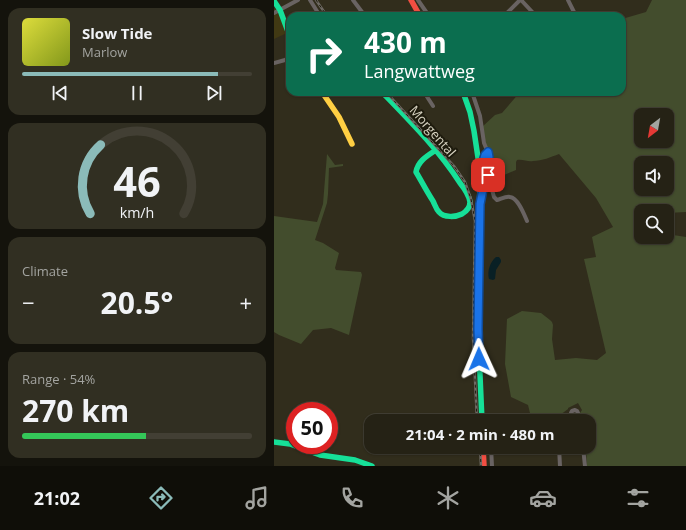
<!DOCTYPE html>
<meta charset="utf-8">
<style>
:root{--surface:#252215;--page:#312f22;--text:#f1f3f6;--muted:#a3a4a0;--line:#423f34;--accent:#8bbbb9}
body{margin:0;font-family:"Open Sans",sans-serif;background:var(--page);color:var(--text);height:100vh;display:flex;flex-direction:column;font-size:15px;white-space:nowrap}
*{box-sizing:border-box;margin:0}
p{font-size:13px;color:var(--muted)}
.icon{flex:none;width:22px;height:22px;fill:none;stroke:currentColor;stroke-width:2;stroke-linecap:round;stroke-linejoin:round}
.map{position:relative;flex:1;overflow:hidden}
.details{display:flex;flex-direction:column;gap:8px;padding:8px;background:#14130c;width:274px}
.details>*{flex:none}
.banner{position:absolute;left:12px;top:12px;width:340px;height:84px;border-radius:12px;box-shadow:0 1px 3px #0004,0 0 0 1px var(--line);background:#0b6e4f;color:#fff;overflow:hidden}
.needle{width:26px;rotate:211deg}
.tools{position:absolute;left:360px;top:108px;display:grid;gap:8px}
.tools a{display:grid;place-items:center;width:40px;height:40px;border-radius:8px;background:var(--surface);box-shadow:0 1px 3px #0004,0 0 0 1px var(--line);font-size:20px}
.speed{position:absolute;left:12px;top:402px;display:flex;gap:8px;font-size:20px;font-weight:700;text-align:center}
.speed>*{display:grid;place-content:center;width:52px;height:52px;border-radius:50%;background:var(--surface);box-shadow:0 1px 3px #0004,0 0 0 1px var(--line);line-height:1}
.speed .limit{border:6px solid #d22;background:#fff;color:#111}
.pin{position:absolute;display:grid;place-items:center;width:34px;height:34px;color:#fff;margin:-17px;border-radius:8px;box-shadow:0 2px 6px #0006}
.me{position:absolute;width:44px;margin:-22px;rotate:359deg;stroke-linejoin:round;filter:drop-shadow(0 0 3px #0008)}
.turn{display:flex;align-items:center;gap:14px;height:84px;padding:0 12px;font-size:18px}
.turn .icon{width:52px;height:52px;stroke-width:2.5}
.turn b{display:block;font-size:28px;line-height:34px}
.big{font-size:30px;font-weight:700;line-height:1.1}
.details .widget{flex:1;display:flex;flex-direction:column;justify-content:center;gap:6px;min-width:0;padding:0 14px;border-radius:12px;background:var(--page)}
.details .dial{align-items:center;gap:0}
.dial svg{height:104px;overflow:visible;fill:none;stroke:var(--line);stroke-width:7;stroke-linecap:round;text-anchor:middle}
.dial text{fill:var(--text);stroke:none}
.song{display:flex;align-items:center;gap:12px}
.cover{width:48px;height:48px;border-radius:6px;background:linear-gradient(135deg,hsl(60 70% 55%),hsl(70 70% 35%))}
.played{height:4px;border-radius:2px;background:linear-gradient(90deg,var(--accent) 85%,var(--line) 85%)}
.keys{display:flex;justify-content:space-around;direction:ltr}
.heat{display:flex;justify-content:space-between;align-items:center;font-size:22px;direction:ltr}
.charge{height:6px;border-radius:3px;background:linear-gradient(90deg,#34c759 54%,var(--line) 0)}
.trip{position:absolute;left:90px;top:414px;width:232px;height:40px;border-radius:12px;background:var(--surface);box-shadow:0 1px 3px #0004,0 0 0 1px var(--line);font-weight:700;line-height:40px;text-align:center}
.tabs{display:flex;height:64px;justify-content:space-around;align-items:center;background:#0f0e08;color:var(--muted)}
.tabs .icon{width:28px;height:28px}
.tabs .on{color:var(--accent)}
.tabs b{font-size:18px;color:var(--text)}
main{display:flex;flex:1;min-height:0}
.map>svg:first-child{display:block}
.built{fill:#413913}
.green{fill:#434d2d;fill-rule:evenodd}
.water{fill:#092025}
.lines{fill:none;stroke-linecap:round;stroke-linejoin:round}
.street{stroke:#696362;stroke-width:4}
.fast{stroke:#16e098;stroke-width:5.5}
.slow{stroke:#ffcf43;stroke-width:5.5}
.jam{stroke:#f24e42;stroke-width:5.5}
.rail-casing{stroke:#6e6a64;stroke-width:2.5}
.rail{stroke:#1e1b0d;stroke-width:1;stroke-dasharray:3;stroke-linecap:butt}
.route-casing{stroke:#114b97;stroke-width:10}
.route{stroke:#1a73e8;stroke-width:7}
.labels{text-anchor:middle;stroke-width:4;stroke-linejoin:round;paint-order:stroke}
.street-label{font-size:13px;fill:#d6d2c0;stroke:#1e1b0d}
</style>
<main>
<section class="details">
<div class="widget">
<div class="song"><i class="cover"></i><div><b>Slow Tide</b><p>Marlow</p></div></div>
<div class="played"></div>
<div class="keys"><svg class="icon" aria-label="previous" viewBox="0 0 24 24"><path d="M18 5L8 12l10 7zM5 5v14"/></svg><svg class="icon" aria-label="pause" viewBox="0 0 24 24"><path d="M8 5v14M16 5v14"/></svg><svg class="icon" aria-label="next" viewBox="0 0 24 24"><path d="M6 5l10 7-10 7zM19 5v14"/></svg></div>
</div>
<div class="widget dial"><svg viewBox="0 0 100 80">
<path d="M14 69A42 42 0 1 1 86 69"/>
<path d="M14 69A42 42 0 0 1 22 16" stroke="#8bbbb9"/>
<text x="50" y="56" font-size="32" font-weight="700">46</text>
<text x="50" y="72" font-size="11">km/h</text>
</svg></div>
<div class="widget"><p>Climate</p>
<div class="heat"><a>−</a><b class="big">20.5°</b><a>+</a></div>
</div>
<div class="widget"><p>Range · 54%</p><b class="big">270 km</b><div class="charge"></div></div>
</section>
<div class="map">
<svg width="412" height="466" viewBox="0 0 412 466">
<rect width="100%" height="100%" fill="#312d1c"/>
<path class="built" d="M0 8 6 17 13 33 0 39Z"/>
<path class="green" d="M378 0H412V212L393 213V211H367V237H393V234L412 237V466H313L312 447H315V421H305L304 416 308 410 304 403 294 408V409L278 421H258L254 405 237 397 231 364 233 319 248 311 267 313 276 320 278 322 279 325 278 339 281 360 302 358 323 360 332 353 310 259 322 257 318 237 339 227 322 198 285 154C277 157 268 161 259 161 254 162 249 159 243 160L242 162V170L230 175 215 157 208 127 221 115 228 113 246 92H348V19L372 12ZM367 115H393V141H367ZM367 163H393V189H367Z
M53 154 61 165 69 164V166L55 168 54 194 53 203 41 240 49 243 65 253 61 268 62 270 87 272 88 275 75 335 57 328 39 330 27 344 5 335 0 332V216L43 222 49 204Z"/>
<path class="water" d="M222 257H225L227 260V262L222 270 221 279 219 280 215 279C213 271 216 262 222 257Z"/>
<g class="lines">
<path class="street" d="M36 0 46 16
M79 0 91 16
M144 0 155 16
M247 0 262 16
M294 0 302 16
M0 13 24 0
M230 16 246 0
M0 63 11 60 16 57
M150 92 159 106
M198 92 206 116 210 143 215 155 213 166 214 175 220 197 223 200C227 199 232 196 236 197 244 198 250 214 253 221
M207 202 210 184V159L211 155 214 152
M300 420 304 413 303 411 301 410 298 411 297 413 301 421
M217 447 218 466
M285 447 286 466
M309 447 311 466"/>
<path class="fast" d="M0 1 6 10 16 37
M108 92C136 121 164 149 186 183 190 188 195 195 196 202 196 207 193 211 188 214 182 217 170 218 165 212 162 209 161 205 159 201 153 192 148 182 142 172 144 161 153 156 162 150
M189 92 196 112 200 131 206 171 204 329 208 421
M0 442 16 444 46 455 81 460 98 466"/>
<path class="slow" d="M48 92 65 117 78 144"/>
<path class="jam" d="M137 0 146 16
M209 447 210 466"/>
<g class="rail-casing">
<path id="rail" d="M42 0 53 16
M112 92 180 166 191 182 197 199 201 221 199 338 203 421
M206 447 207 466"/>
</g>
<use href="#rail" class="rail"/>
</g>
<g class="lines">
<g class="route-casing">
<path id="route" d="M205 359 204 329 206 204 210 184V158L211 155 214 152 215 157 213 166 214 175"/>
</g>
<use href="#route" class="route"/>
</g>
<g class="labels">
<g class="street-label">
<text transform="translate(159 131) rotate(49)" y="5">Morgental</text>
</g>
</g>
</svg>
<div class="tools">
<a><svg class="needle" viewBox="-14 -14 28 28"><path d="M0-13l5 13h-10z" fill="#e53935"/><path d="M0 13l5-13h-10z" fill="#a3a4a0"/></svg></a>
<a><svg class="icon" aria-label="sound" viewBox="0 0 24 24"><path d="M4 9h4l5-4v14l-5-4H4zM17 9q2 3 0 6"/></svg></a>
<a><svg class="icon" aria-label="search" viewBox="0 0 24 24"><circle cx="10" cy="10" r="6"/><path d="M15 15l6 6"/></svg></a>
</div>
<div class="speed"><div class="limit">50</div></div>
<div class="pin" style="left:214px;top:175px;background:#d93025"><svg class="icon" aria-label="arrive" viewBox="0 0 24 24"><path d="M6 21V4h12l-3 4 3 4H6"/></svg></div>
<svg class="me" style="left:205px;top:359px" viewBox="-20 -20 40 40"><path d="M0-17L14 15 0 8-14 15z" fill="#1a73e8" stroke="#fff" stroke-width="4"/></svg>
<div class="trip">21:04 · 2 min · 480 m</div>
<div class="banner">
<div class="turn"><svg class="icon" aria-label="right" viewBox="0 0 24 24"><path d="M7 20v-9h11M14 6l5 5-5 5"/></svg><div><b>430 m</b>Langwattweg</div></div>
</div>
</div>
</main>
<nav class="tabs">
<b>21:02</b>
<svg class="icon on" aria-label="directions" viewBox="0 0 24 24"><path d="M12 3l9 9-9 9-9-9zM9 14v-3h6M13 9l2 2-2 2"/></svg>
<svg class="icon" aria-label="music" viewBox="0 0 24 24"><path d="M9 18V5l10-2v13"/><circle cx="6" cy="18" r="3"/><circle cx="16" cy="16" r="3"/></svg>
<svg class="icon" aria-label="phone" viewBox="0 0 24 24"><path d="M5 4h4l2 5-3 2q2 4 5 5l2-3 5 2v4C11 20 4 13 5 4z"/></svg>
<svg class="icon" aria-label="climate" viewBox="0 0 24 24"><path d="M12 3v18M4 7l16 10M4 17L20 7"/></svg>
<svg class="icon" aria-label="car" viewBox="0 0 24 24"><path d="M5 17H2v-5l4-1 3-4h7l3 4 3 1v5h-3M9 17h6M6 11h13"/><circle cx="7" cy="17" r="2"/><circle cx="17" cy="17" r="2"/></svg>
<svg class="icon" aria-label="filters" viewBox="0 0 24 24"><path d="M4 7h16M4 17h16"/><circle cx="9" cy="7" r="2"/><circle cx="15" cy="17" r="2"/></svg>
</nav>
